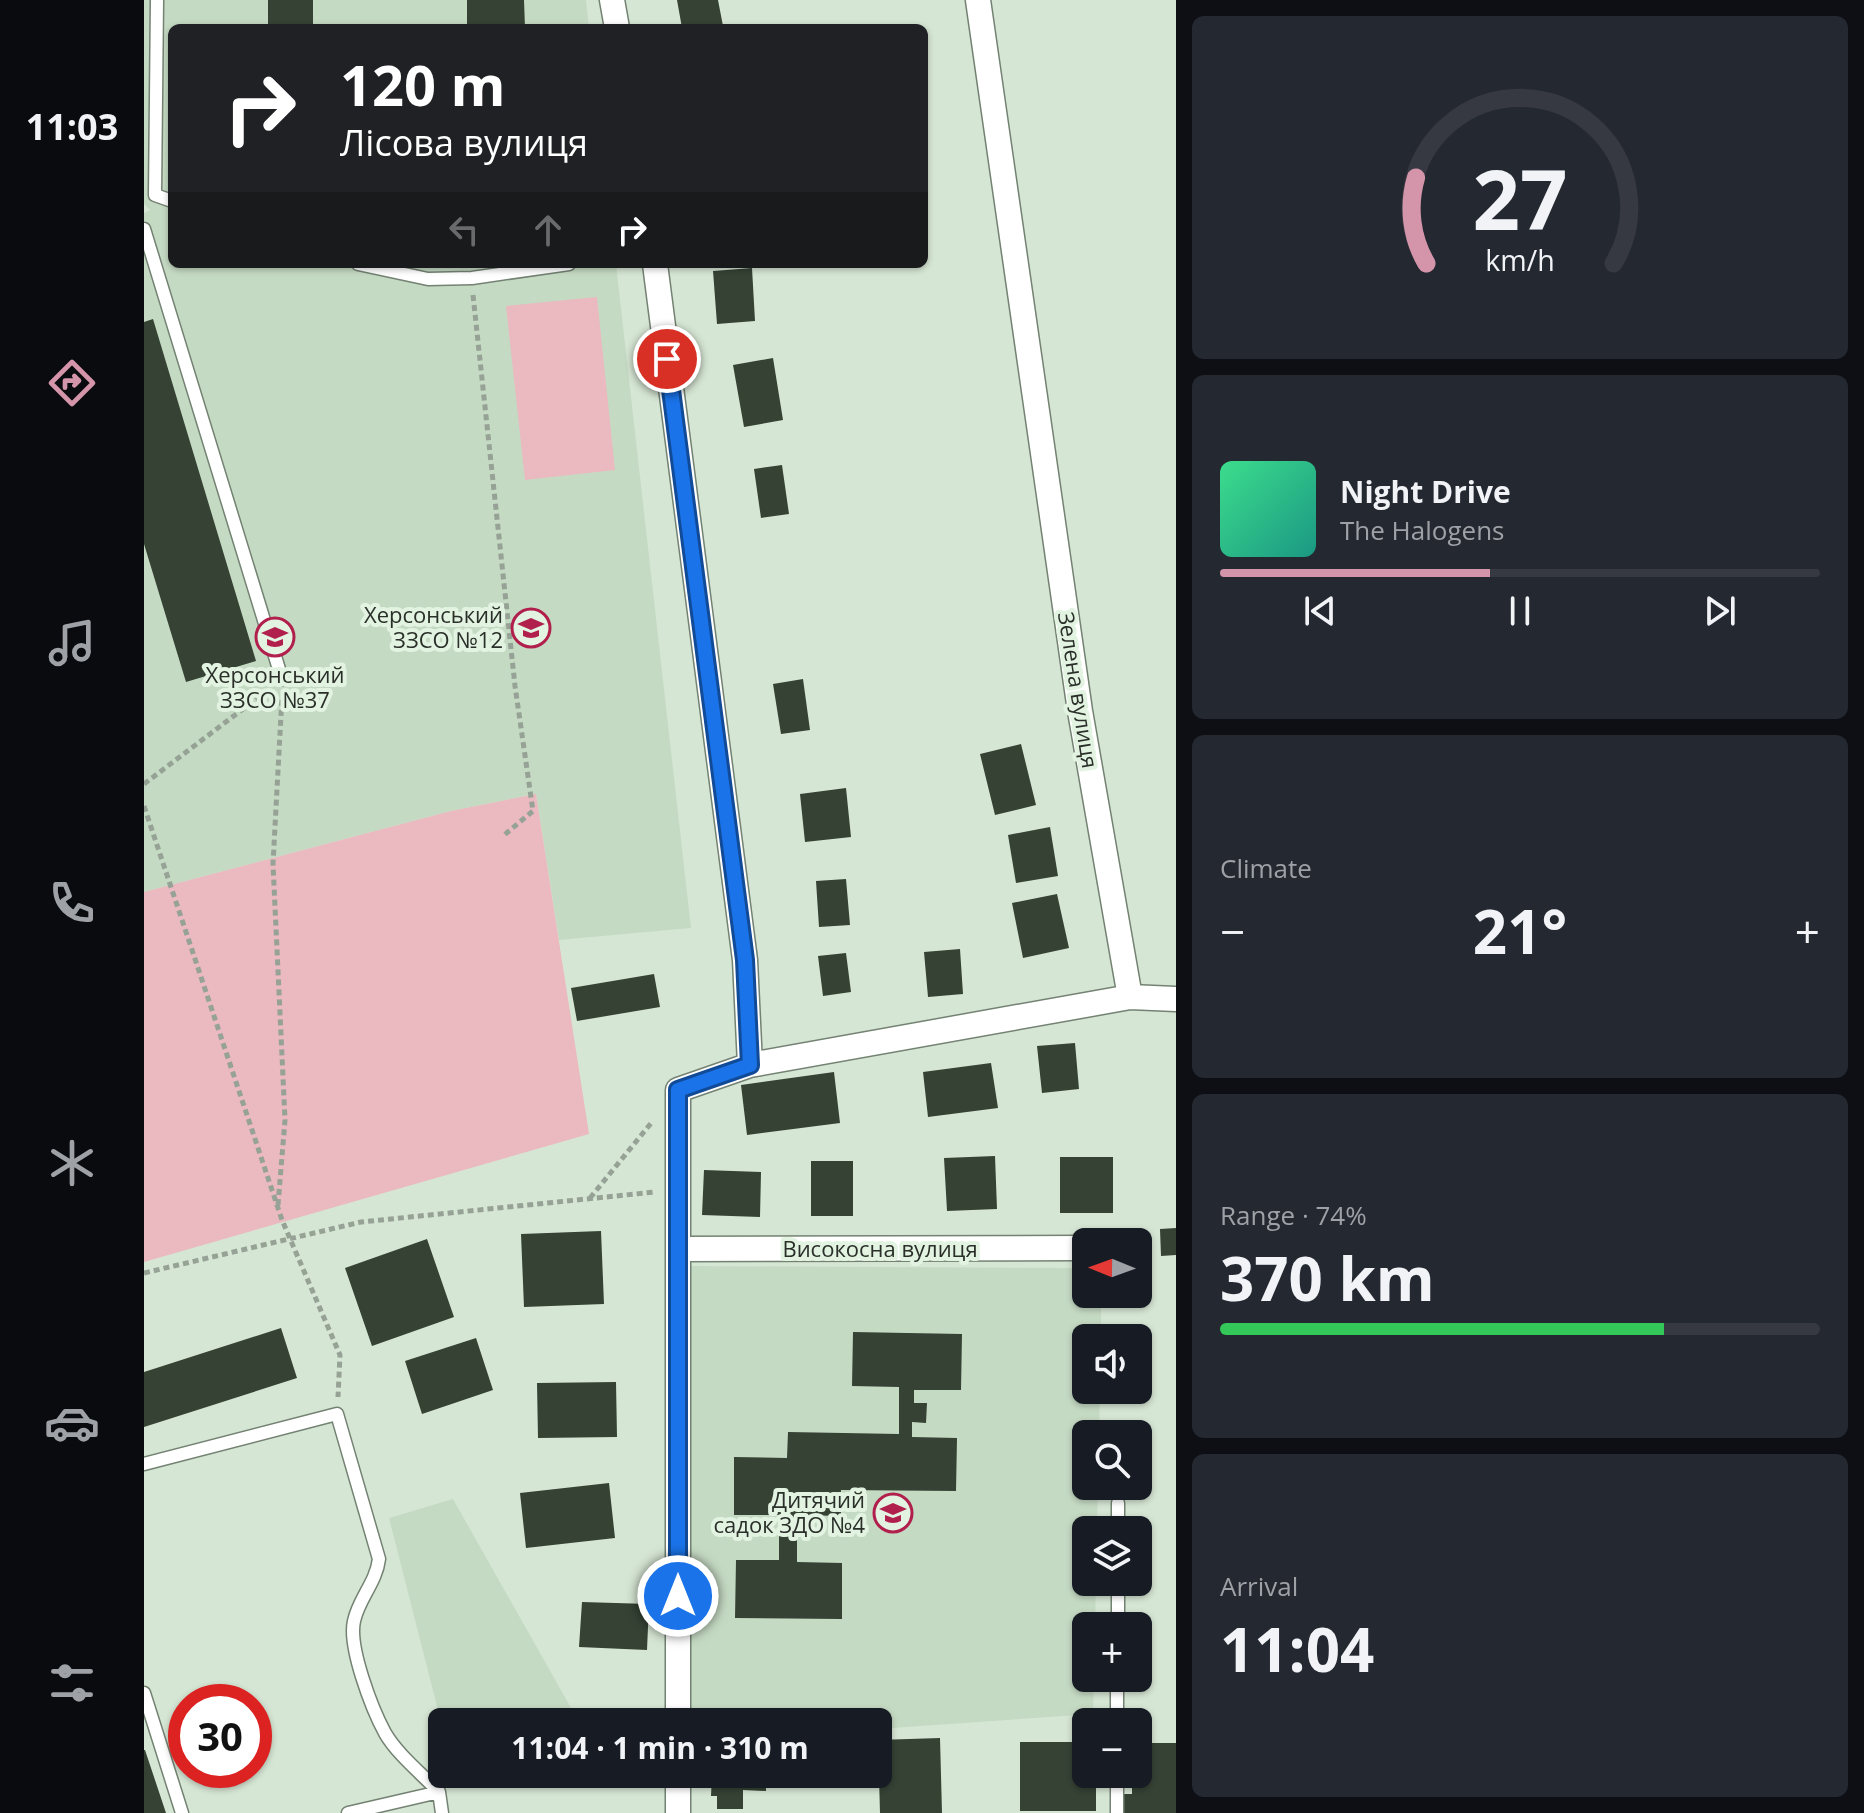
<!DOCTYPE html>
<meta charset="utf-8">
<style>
:root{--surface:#171b24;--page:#242831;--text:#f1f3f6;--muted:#9ea1a6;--line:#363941;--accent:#d494aa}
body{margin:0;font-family:"Open Sans",sans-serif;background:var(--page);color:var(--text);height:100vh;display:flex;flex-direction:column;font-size:30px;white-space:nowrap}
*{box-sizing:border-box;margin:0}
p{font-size:26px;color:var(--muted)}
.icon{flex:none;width:44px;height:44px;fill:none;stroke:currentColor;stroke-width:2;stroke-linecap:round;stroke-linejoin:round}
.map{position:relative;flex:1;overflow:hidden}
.side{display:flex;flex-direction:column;gap:16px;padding:16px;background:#0d0f14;width:688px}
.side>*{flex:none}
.top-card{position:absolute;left:24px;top:24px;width:760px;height:244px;border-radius:12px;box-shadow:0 2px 6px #0004;background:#202124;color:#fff;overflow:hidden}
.needle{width:52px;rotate:271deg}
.controls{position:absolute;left:928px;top:1228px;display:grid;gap:16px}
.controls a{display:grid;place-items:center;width:80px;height:80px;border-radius:12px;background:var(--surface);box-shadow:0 2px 6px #0004;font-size:40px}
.speed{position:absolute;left:24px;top:1684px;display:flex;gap:16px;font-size:40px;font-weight:700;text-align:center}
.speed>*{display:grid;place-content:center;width:104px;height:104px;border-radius:50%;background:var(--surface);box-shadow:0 2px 6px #0004;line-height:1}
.speed .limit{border:12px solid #d22;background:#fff;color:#111}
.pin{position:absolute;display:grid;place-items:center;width:68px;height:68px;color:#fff;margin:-34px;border:4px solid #fff;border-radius:50%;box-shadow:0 2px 8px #0007}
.me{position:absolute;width:88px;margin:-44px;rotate:0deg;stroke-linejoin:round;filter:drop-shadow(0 0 6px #0008)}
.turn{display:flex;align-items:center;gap:28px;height:168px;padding:0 40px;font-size:36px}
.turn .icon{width:104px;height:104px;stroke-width:2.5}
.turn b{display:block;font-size:56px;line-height:68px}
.lanes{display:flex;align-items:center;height:76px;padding:0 40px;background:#0003;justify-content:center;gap:40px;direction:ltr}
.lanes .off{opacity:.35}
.big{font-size:60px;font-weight:700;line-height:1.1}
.side .widget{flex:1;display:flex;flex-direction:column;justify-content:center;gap:12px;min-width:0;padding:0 28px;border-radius:12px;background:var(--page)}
.side .dial{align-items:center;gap:0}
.dial svg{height:208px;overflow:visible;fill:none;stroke:var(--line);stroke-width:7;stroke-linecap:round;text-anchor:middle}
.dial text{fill:var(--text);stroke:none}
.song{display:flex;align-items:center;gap:24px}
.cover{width:96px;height:96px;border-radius:12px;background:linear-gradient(135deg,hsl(150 70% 55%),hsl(170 70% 35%))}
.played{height:8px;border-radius:4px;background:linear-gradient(90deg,var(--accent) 45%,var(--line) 45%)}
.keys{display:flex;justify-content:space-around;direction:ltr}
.heat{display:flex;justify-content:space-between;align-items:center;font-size:44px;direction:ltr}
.charge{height:12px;border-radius:6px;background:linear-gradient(90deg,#34c759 74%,var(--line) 0)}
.trip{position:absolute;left:284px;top:1708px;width:464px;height:80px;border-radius:12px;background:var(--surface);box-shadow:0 2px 6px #0004;font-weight:700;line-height:80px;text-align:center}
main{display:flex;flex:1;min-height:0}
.dock{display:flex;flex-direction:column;width:144px;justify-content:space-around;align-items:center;background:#090b0e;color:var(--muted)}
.dock .icon{width:56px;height:56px}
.dock .current{color:var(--accent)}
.dock b{font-size:36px;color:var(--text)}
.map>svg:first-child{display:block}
.built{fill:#c5dac3}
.green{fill:#ebb9c0}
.building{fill:#354234}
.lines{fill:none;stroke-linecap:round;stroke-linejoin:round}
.service-casing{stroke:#738272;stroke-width:15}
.minor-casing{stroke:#738272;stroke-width:27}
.path{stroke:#96a295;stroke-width:5;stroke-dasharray:6 4;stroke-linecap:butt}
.service{stroke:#fff;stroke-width:12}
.minor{stroke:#fff;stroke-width:24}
.route-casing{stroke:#114b97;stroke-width:20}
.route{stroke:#1a73e8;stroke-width:14}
.labels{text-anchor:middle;stroke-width:8;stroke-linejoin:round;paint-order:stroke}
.poi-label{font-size:22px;fill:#2a3029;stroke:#e3f3e2;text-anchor:end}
.street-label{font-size:22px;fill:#2a3029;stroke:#e3f3e2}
</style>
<main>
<nav class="dock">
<b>11:03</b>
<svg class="icon current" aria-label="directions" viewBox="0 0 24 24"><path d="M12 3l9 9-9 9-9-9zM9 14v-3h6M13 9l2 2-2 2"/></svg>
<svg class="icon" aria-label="music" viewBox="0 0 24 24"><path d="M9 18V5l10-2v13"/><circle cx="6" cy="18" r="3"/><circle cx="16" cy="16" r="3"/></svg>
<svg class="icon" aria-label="phone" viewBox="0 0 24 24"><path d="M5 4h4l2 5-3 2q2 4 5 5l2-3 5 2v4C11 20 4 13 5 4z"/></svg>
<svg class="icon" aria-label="climate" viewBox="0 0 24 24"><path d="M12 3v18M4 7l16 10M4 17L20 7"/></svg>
<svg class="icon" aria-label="car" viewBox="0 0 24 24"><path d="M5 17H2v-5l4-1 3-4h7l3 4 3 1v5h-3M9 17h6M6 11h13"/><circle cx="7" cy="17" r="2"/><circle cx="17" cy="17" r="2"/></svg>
<svg class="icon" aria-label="filters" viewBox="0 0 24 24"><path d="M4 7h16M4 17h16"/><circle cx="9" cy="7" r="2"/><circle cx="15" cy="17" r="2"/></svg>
</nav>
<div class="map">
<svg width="1032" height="1813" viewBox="0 0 1032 1813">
<rect width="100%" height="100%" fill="#d6e6d4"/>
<path class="built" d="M0 0H442L445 28H28V264H472L547 928 415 940 392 794 307 811 0 892V213L6 210 0 204Z
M545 1266 942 1268V1294H957V1338H942V1390H956L955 1434H942V1486H954L953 1530H942V1582H952L951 1626H942V1678H950L949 1714 734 1729V1722H545Z
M309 1499 435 1722H298V1726L245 1518Z"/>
<path class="green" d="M453 297 471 470 381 480 362 306Z
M392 794 445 1134 0 1262V892L307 811Z"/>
<path class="building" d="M124 0H169V28H124Z
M323 0H380L381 28H323Z
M533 0H574L579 26 538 28Z
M608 268 611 321 573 324 569 271Z
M9 319 112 661 42 682 0 544V322Z
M629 358 639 420 600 427 589 365Z
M638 465 645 514 617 518 610 469Z
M659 679 666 730 637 734 629 684Z
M877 744 892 805 851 815 836 754Z
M702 788 707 837 661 842 656 794Z
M906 827 914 876 872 883 864 835Z
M702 879 706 925 675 927 672 881Z
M913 894 925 948 879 958 868 903Z
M816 949 819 994 784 997 780 952Z
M702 953 707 992 679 996 674 956Z
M510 974 516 1007 433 1021 427 988Z
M931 1043 935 1089 898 1093 893 1046Z
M847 1063 854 1108 784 1117 779 1072Z
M690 1072 696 1123 603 1135 597 1085Z
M851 1156 853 1209 803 1211 800 1158Z
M916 1157H969V1213H916Z
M667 1161H709V1216H667Z
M560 1170 617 1172 616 1217 558 1215Z
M1032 1228V1255L1017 1256 1016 1229Z
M457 1231 460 1304 380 1307 377 1234Z
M283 1239 310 1317 228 1346 201 1268Z
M137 1328 153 1378 0 1427V1372Z
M709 1332 818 1334 817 1390H770V1403H783L782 1423 768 1422V1437L813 1438 812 1491 697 1490V1516L653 1515V1562L698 1563V1619L591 1618 592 1560H635V1515H590V1457L643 1458 644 1432 755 1434V1387L708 1386Z
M332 1338 349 1390 278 1414 261 1361Z
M472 1382 473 1437 394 1438 393 1383Z
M465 1483 471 1538 382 1548 376 1493Z
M438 1602 505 1604 503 1650 435 1647Z
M796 1738 798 1813H736L734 1740Z
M876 1742H942V1774H952V1811H876Z
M994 1743H1032V1813H980V1794H988V1774H994Z
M0 1750H1L22 1813H0Z
M568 1774H622V1791L599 1790V1809H573V1796H567Z"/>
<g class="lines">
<g class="service-casing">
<path id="service" d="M13 0 11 195 28 201
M0 229 138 679
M214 264 284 279 328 278 425 264
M0 1464 193 1414 235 1559C232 1583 215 1598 210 1621 204 1647 228 1709 241 1733 253 1754 278 1774 295 1792
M974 1530V1503
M974 1626V1582
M0 1693 38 1813
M973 1722V1678
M204 1813 295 1792 298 1813
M973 1813V1774"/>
</g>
<g class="minor-casing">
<path id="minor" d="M468 0 473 28
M511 264 601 960 606 1065
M986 997 1032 999
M534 1249 939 1248
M534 1722V1090L606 1065 986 997 936 711 834 0
M534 1774V1813"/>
</g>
<path class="path" d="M329 295 371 686 389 811 359 836
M0 784 124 690
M0 806 138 1220 196 1355 194 1397
M446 1198 508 1122
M134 1205 141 1120 129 864 138 696
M0 1273 217 1222 511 1192"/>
<use href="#service" class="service"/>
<use href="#minor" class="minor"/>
</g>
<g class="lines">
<g class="route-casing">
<path id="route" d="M523 359 601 960 606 1065 534 1090V1596"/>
</g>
<use href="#route" class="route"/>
</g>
<defs>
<g id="school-ring" transform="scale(2)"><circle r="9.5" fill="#e3f3e2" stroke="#b1204d" stroke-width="1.5"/><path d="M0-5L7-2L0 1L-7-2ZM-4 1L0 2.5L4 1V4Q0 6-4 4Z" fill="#b1204d"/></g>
</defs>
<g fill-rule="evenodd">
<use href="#school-ring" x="387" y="628"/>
<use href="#school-ring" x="131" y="637"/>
<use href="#school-ring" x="749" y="1513"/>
</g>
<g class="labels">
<g class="poi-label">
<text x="359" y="623">Херсонський<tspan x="359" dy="25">ЗЗСО №12</tspan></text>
<text x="131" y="683" text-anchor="middle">Херсонський<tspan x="131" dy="25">ЗЗСО №37</tspan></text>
<text x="721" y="1508">Дитячий<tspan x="721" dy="25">садок ЗДО №4</tspan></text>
</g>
<g class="street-label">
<text transform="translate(934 690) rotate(81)" y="8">Зелена вулиця</text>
<text x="736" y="1257">Високосна вулиця</text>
</g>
</g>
</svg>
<div class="controls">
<a><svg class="needle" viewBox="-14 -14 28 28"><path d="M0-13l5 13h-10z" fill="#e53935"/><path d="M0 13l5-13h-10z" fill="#9ea1a6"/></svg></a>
<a><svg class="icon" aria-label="sound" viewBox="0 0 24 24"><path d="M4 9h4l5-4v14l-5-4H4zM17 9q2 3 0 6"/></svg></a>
<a><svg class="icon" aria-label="search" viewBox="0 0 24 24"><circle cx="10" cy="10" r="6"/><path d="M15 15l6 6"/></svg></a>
<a><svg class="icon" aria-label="layers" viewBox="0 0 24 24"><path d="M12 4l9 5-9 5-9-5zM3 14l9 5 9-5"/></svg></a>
<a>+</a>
<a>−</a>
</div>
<div class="speed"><div class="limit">30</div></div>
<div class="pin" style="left:523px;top:359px;background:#d93025"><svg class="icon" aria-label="arrive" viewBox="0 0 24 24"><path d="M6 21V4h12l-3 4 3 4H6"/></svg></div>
<svg class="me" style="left:534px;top:1596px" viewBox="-20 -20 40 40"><circle r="17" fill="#1a73e8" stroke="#fff" stroke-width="3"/><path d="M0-11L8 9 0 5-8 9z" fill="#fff"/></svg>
<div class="trip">11:04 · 1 min · 310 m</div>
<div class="top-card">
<div class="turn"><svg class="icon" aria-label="right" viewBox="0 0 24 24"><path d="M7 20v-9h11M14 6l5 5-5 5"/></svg><div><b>120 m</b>Лісова вулиця</div></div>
<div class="lanes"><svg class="icon off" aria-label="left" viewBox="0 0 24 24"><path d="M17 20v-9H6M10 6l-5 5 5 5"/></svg><svg class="icon off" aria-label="ahead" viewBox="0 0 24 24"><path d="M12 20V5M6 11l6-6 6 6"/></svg><svg class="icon" aria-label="right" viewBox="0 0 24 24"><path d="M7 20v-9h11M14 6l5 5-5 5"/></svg></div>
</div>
</div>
<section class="side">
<div class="widget dial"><svg viewBox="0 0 100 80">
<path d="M14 69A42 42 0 1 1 86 69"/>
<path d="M14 69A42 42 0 0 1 10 36" stroke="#d494aa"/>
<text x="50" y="56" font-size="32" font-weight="700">27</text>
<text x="50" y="72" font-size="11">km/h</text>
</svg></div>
<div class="widget">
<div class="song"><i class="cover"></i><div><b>Night Drive</b><p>The Halogens</p></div></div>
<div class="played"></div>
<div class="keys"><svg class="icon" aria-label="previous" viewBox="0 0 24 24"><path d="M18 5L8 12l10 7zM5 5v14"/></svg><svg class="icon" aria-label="pause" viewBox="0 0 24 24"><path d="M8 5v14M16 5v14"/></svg><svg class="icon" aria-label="next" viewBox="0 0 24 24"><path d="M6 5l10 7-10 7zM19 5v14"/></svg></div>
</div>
<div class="widget"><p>Climate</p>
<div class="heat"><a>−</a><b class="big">21°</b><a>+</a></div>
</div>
<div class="widget"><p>Range · 74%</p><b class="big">370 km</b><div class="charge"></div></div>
<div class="widget"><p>Arrival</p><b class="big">11:04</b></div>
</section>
</main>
